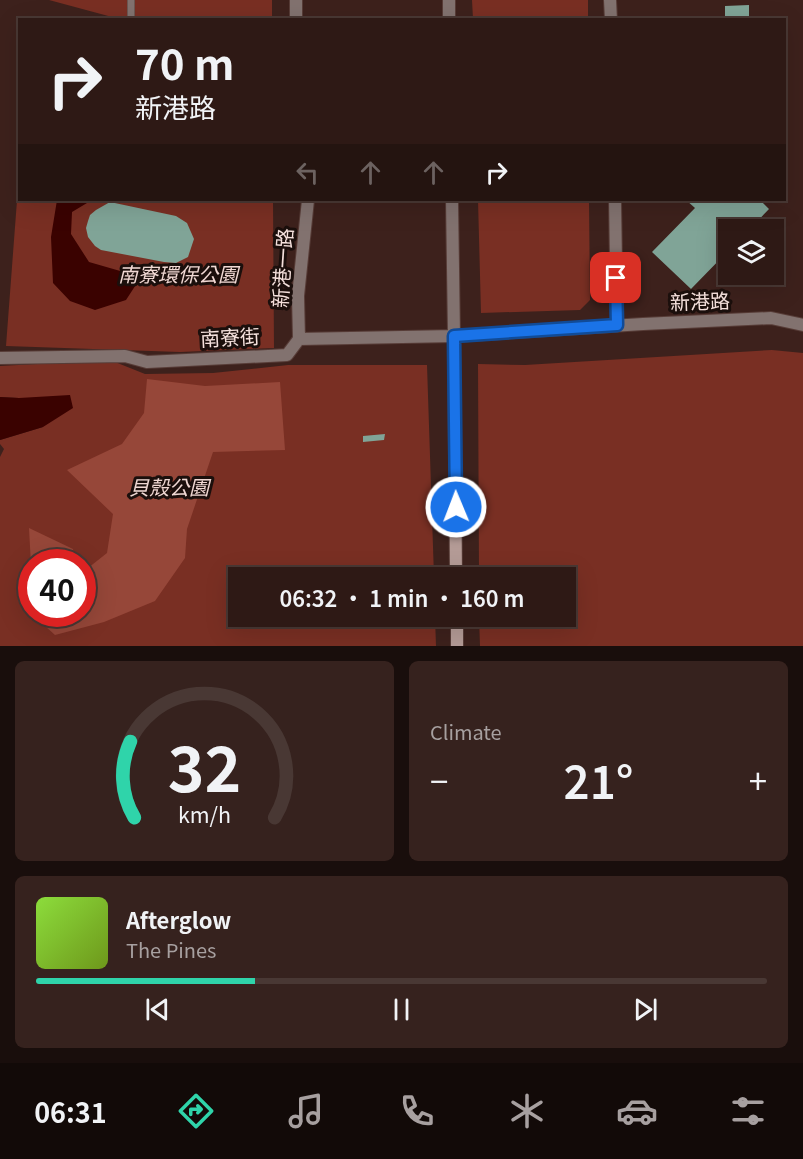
<!DOCTYPE html>
<meta charset="utf-8">
<style>
:root{--surface:#2e1915;--page:#36221e;--text:#f1f3f6;--muted:#a7a0a0;--line:#493834;--accent:#2fd4aa}
body{margin:0;font-family:Georgia,"Noto Sans TC",serif;background:var(--page);color:var(--text);height:100vh;display:flex;flex-direction:column;font-size:22px;white-space:nowrap}
*{box-sizing:border-box;margin:0}
p{font-size:20px;color:var(--muted)}
.icon{flex:none;width:33px;height:33px;fill:none;stroke:currentColor;stroke-width:2;stroke-linecap:round;stroke-linejoin:round}
.map{position:relative;height:646px;overflow:hidden}
.panel{display:flex;flex-direction:column;gap:15px;padding:15px;background:#190e0c;flex:1}
.panel>*{flex:none}
.banner{position:absolute;left:18px;top:18px;width:768px;height:183px;border-radius:0px;box-shadow:0 6px 24px #0002,0 0 0 2px var(--line);background:#2e1915;color:var(--text);overflow:hidden}
.tools{position:absolute;left:718px;top:219px;display:grid;gap:12px}
.tools a{display:grid;place-items:center;width:66px;height:66px;border-radius:0px;background:var(--surface);box-shadow:0 6px 24px #0002,0 0 0 2px var(--line);font-size:30px}
.speed{position:absolute;left:18px;top:549px;display:flex;gap:12px;font-size:30px;font-weight:700;text-align:center}
.speed>*{display:grid;place-content:center;width:78px;height:78px;border-radius:50%;background:var(--surface);box-shadow:0 6px 24px #0002,0 0 0 2px var(--line);line-height:1}
.speed .limit{border:9px solid #d22;background:#fff;color:#111}
.pin{position:absolute;display:grid;place-items:center;width:51px;height:51px;color:#fff;margin:-26px;border-radius:12px;box-shadow:0 3px 9px #0006}
.me{position:absolute;width:66px;margin:-33px;rotate:359deg;stroke-linejoin:round;filter:drop-shadow(0 0 4px #0008)}
.turn{display:flex;align-items:center;gap:21px;height:126px;padding:0 18px;font-size:27px}
.turn .icon{width:78px;height:78px;stroke-width:2.5}
.turn b{display:block;font-size:42px;line-height:51px}
.lanes{display:flex;align-items:center;height:57px;padding:0 18px;background:#0003;justify-content:center;gap:30px;direction:ltr}
.lanes .off{opacity:.35}
.big{font-size:45px;font-weight:600;line-height:1.1}
.panel .tile{flex:1;display:flex;flex-direction:column;justify-content:center;gap:9px;min-width:0;padding:0 21px;border-radius:9px;background:var(--page)}
.panel .dial{align-items:center;gap:0}
.dial svg{height:156px;overflow:visible;fill:none;stroke:var(--line);stroke-width:7;stroke-linecap:round;text-anchor:middle}
.dial text{fill:var(--text);stroke:none}
.song{display:flex;align-items:center;gap:18px}
.cover{width:72px;height:72px;border-radius:9px;background:linear-gradient(135deg,hsl(90 70% 55%),hsl(80 70% 35%))}
.played{height:6px;border-radius:3px;background:linear-gradient(90deg,var(--accent) 30%,var(--line) 30%)}
.keys{display:flex;justify-content:space-around;direction:ltr}
.heat{display:flex;justify-content:space-between;align-items:center;font-size:33px;direction:ltr}
.panel .tiles{flex:1;display:grid;gap:15px;grid-template-columns:1fr 1fr}
.tile:last-child{grid-column:span 2}
.trip{position:absolute;left:228px;top:567px;width:348px;height:60px;border-radius:0px;background:var(--surface);box-shadow:0 6px 24px #0002,0 0 0 2px var(--line);font-weight:600;line-height:60px;text-align:center}
.dock{display:flex;height:96px;justify-content:space-around;align-items:center;background:#120a08;color:var(--muted)}
.dock .icon{width:42px;height:42px}
.dock .current{color:var(--accent)}
.dock b{font-size:27px;color:var(--text)}
.map>svg:first-child{display:block}
.green{fill:#792f23;fill-rule:evenodd}
.forest{fill:#964739}
.water{fill:#3a0200}
.building{fill:#80a497}
.lines{fill:none;stroke-linecap:round;stroke-linejoin:round}
.lane-casing{stroke:#573c37;stroke-width:8}
.street-casing{stroke:#573c37;stroke-width:14}
.secondary-casing{stroke:#573c37;stroke-width:14}
.lane{stroke:#82726f;stroke-width:7}
.street{stroke:#82726f;stroke-width:12}
.secondary{stroke:#b49b96;stroke-width:12}
.route-casing{stroke:#114b97;stroke-width:15}
.route{stroke:#1a73e8;stroke-width:10}
.labels{text-anchor:middle;stroke-width:6;stroke-linejoin:round;paint-order:stroke}
.street-label{font-size:20px;fill:#f4e0dc;stroke:#1b0f0c}
.park-label{font-size:20px;font-style:italic;fill:#f0d8d3;stroke:#1b0f0c}
</style>
<div class="map">
<svg width="803" height="646" viewBox="0 0 803 646">
<rect width="100%" height="100%" fill="#3d211c"/>
<path class="green" d="M49 0H272V19H112V17Z
M472 0H588V19H473Z
M19 174 20 200H273L274 348 180 352 6 346Z
M478 200H589L590 300 580 310 481 313Z
M772 350 803 353V646H480L479 617 566 616V578L479 577 478 364 525 365Z
M110 360 145 374 213 373 288 365H427L434 577 238 578V616L435 617 436 646H0V457L4 449 0 444V440L43 427 19 398 0 397V366ZM32 562H82V614H32Z"/>
<path class="forest" d="M147 379 205 386 280 382 285 450 213 452 187 529 185 558 155 601 104 622 55 635 23 606 31 585 32 614H82L83 572 107 553 113 514 67 470 122 444 144 413Z
M29 528 73 549 75 562H32L31 565Z"/>
<path class="water" d="M57 200H92L72 212 71 234 89 262 141 277 126 300 95 310 70 301 53 283 51 237Z
M70 395 73 408 43 427 0 440V397L19 398Z"/>
<path class="building" d="M749 5V20H725V6Z
M686 200H760L769 209 749 230H729V250L691 289 652 252 695 208Z
M110 202 176 216 187 223 194 239 188 257 176 263 164 262 101 250 95 246 88 237 86 228 88 221 90 215 96 210Z
M385 434 384 440 363 442V436Z"/>
<g class="lines">
<g class="lane-casing">
<path id="lane" d="M131 0V20"/>
</g>
<g class="street-casing">
<path id="street" d="M296 0V20
M449 0V20
M610 0 611 20
M452 200 454 336
M615 200 617 325
M299 339 454 336 643 324 771 318 803 325
M299 339 298 296 308 200
M0 358 125 356 147 362 287 355 299 339"/>
</g>
<g class="secondary-casing">
<path id="secondary" d="M454 336 456 578
M457 616V646"/>
</g>
<use href="#lane" class="lane"/>
<use href="#street" class="street"/>
<use href="#secondary" class="secondary"/>
</g>
<g class="lines">
<g class="route-casing">
<path id="route" d="M456 507 454 336 617 325 616 278"/>
</g>
<use href="#route" class="route"/>
</g>
<g class="labels">
<g class="street-label">
<text transform="translate(283 268) rotate(-86)" y="7">新港一路</text>
<text transform="translate(700 302) rotate(-2)" y="7">新港路</text>
<text transform="translate(230 338) rotate(-3)" y="7">南寮街</text>
</g>
<g class="park-label">
<text x="178" y="282">南寮環保公園</text>
<text x="169" y="495">貝殼公園</text>
</g>
</g>
</svg>
<div class="tools">
<a><svg class="icon" aria-label="layers" viewBox="0 0 24 24"><path d="M12 4l9 5-9 5-9-5zM3 14l9 5 9-5"/></svg></a>
</div>
<div class="speed"><div class="limit">40</div></div>
<div class="pin" style="left:616px;top:278px;background:#d93025"><svg class="icon" aria-label="arrive" viewBox="0 0 24 24"><path d="M6 21V4h12l-3 4 3 4H6"/></svg></div>
<svg class="me" style="left:456px;top:507px" viewBox="-20 -20 40 40"><circle r="17" fill="#1a73e8" stroke="#fff" stroke-width="3"/><path d="M0-11L8 9 0 5-8 9z" fill="#fff"/></svg>
<div class="trip">06:32 · 1 min · 160 m</div>
<div class="banner">
<div class="turn"><svg class="icon" aria-label="right" viewBox="0 0 24 24"><path d="M7 20v-9h11M14 6l5 5-5 5"/></svg><div><b>70 m</b>新港路</div></div>
<div class="lanes"><svg class="icon off" aria-label="left" viewBox="0 0 24 24"><path d="M17 20v-9H6M10 6l-5 5 5 5"/></svg><svg class="icon off" aria-label="ahead" viewBox="0 0 24 24"><path d="M12 20V5M6 11l6-6 6 6"/></svg><svg class="icon off" aria-label="ahead" viewBox="0 0 24 24"><path d="M12 20V5M6 11l6-6 6 6"/></svg><svg class="icon" aria-label="right" viewBox="0 0 24 24"><path d="M7 20v-9h11M14 6l5 5-5 5"/></svg></div>
</div>
</div>
<section class="panel">
<div class="tiles">
<div class="tile dial"><svg viewBox="0 0 100 80">
<path d="M14 69A42 42 0 1 1 86 69"/>
<path d="M14 69A42 42 0 0 1 12 30" stroke="#2fd4aa"/>
<text x="50" y="56" font-size="32" font-weight="700">32</text>
<text x="50" y="72" font-size="11">km/h</text>
</svg></div>
<div class="tile"><p>Climate</p>
<div class="heat"><a>−</a><b class="big">21°</b><a>+</a></div>
</div>
<div class="tile">
<div class="song"><i class="cover"></i><div><b>Afterglow</b><p>The Pines</p></div></div>
<div class="played"></div>
<div class="keys"><svg class="icon" aria-label="previous" viewBox="0 0 24 24"><path d="M18 5L8 12l10 7zM5 5v14"/></svg><svg class="icon" aria-label="pause" viewBox="0 0 24 24"><path d="M8 5v14M16 5v14"/></svg><svg class="icon" aria-label="next" viewBox="0 0 24 24"><path d="M6 5l10 7-10 7zM19 5v14"/></svg></div>
</div>
</div>
</section>
<nav class="dock">
<b>06:31</b>
<svg class="icon current" aria-label="directions" viewBox="0 0 24 24"><path d="M12 3l9 9-9 9-9-9zM9 14v-3h6M13 9l2 2-2 2"/></svg>
<svg class="icon" aria-label="music" viewBox="0 0 24 24"><path d="M9 18V5l10-2v13"/><circle cx="6" cy="18" r="3"/><circle cx="16" cy="16" r="3"/></svg>
<svg class="icon" aria-label="phone" viewBox="0 0 24 24"><path d="M5 4h4l2 5-3 2q2 4 5 5l2-3 5 2v4C11 20 4 13 5 4z"/></svg>
<svg class="icon" aria-label="climate" viewBox="0 0 24 24"><path d="M12 3v18M4 7l16 10M4 17L20 7"/></svg>
<svg class="icon" aria-label="car" viewBox="0 0 24 24"><path d="M5 17H2v-5l4-1 3-4h7l3 4 3 1v5h-3M9 17h6M6 11h13"/><circle cx="7" cy="17" r="2"/><circle cx="17" cy="17" r="2"/></svg>
<svg class="icon" aria-label="filters" viewBox="0 0 24 24"><path d="M4 7h16M4 17h16"/><circle cx="9" cy="7" r="2"/><circle cx="15" cy="17" r="2"/></svg>
</nav>
